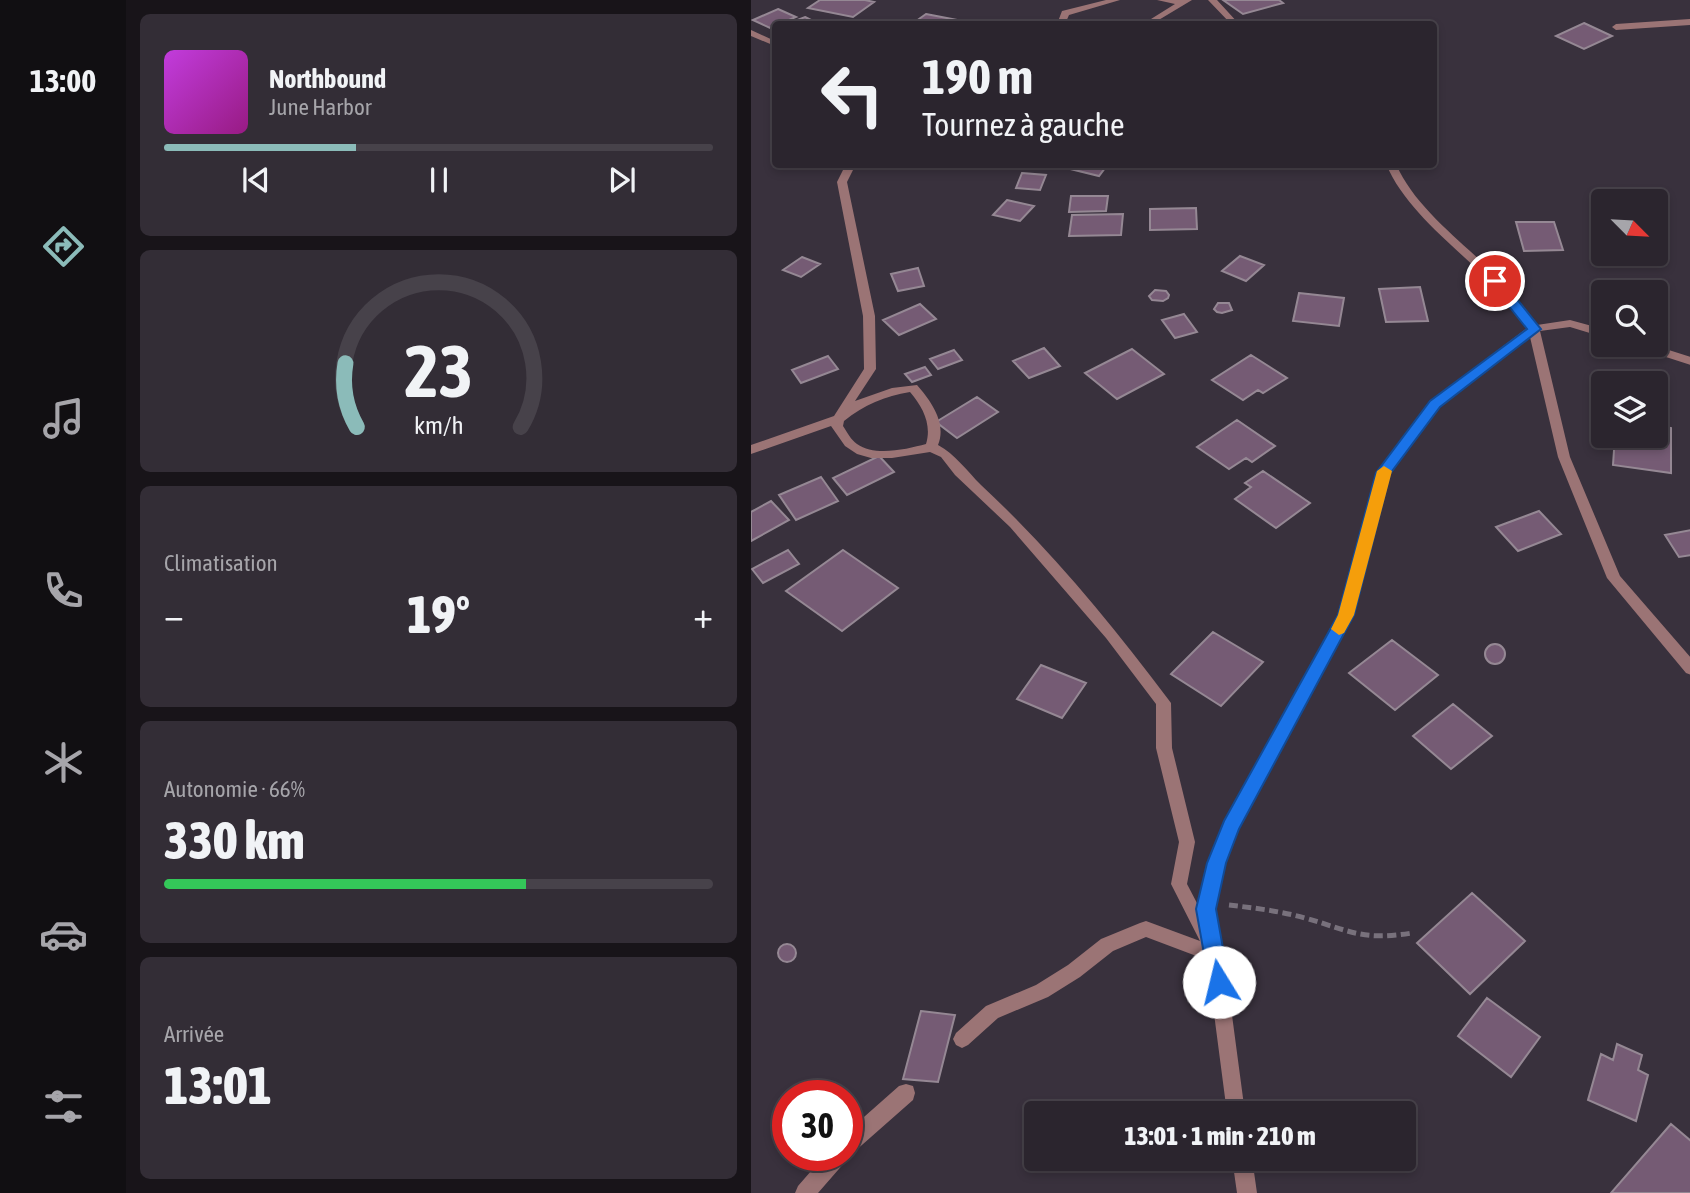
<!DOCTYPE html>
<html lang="fr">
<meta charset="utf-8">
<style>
:root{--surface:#2b252e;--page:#332d36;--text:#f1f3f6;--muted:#a6a5aa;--line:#47424a;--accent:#8bbbb9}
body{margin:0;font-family:"Asap Condensed",sans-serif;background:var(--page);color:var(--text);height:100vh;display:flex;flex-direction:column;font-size:26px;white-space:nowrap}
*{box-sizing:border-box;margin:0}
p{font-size:23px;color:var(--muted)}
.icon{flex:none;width:38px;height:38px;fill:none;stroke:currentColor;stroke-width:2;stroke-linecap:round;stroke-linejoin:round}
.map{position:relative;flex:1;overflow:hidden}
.sheet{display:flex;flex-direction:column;gap:14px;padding:14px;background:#181419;width:625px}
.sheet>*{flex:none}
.guide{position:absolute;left:21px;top:21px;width:665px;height:147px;border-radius:7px;box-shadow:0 4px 10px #0003,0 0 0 2px var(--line);background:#2b252e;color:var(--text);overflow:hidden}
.needle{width:46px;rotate:114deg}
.controls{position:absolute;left:840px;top:189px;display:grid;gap:14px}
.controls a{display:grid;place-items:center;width:77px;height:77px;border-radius:7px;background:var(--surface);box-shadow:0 4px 10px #0003,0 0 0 2px var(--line);font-size:35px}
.speed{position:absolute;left:21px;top:1080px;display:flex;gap:14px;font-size:35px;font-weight:700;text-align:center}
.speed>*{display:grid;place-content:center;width:91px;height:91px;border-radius:50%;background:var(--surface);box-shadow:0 4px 10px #0003,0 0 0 2px var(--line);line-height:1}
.speed .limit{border:10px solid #d22;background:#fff;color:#111}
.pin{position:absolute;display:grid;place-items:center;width:60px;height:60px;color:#fff;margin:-30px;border:4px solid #fff;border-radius:50%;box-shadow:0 2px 7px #0007}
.me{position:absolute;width:77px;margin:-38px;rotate:351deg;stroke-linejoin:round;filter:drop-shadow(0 0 5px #0008)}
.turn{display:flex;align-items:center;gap:24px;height:147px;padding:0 35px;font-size:32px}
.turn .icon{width:91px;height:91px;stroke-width:2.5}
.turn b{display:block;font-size:49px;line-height:60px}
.big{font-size:52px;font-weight:800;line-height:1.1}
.sheet .tile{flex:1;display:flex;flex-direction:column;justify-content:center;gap:10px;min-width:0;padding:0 24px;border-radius:10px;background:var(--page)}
.sheet .dial{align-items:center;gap:0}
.dial svg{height:182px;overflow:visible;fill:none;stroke:var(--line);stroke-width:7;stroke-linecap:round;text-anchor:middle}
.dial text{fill:var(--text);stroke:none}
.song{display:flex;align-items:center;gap:21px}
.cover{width:84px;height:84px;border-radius:10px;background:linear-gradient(135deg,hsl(290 70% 55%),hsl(310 70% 35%))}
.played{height:7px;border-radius:4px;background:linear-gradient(90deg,var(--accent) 35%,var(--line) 35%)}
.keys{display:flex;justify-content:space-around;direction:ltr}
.heat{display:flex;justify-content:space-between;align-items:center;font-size:38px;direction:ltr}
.charge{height:10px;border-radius:5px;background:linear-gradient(90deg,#34c759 66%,var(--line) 0)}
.trip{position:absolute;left:273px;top:1101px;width:392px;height:70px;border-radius:7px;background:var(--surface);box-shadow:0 4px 10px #0003,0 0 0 2px var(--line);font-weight:800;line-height:70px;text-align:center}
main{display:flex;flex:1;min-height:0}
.tab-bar{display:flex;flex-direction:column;width:126px;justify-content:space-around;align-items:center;background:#110f12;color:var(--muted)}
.tab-bar .icon{width:49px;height:49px}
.tab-bar .current{color:var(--accent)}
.tab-bar b{font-size:32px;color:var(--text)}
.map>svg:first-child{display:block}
.building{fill:#755b74;stroke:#958894;stroke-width:2}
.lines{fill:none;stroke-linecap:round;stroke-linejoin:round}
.path{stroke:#78717c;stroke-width:5;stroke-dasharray:9 4.5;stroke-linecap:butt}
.lane{fill:#9b7475;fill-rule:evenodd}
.street{fill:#9b7475;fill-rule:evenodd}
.route{fill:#1a73e8;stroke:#114b97;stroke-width:2}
.slow{fill:#f59e0b}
</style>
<main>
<nav class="tab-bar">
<b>13:00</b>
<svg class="icon current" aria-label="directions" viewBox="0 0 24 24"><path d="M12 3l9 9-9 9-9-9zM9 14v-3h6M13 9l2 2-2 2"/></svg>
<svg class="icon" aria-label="music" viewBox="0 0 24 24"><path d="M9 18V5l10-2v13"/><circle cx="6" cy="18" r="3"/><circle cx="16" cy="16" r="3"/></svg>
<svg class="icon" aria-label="phone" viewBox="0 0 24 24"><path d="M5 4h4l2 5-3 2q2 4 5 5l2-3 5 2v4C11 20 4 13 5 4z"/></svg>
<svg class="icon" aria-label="climate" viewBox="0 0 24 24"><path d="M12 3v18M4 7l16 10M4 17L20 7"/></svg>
<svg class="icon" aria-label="car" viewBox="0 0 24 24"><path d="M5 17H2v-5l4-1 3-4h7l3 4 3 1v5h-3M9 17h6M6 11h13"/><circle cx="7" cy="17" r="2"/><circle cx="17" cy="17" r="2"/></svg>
<svg class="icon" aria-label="filters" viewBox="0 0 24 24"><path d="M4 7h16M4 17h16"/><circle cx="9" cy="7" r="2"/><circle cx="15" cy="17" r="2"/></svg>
</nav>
<section class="sheet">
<div class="tile">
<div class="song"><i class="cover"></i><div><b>Northbound</b><p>June Harbor</p></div></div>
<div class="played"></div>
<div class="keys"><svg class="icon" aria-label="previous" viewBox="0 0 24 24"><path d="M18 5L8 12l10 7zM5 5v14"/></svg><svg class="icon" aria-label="pause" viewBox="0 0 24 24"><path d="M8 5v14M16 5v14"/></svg><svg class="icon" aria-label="next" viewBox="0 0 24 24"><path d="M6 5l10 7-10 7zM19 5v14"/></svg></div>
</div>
<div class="tile dial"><svg viewBox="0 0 100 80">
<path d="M14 69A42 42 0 1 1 86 69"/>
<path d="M14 69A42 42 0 0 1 9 41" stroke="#8bbbb9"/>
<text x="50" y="56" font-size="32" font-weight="700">23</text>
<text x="50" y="72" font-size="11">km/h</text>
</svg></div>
<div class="tile"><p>Climatisation</p>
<div class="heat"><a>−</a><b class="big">19°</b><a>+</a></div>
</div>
<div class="tile"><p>Autonomie · 66%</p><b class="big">330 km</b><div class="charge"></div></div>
<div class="tile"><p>Arrivée</p><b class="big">13:01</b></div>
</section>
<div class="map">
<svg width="940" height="1193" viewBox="0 0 940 1193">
<rect width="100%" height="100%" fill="#39313d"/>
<path class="building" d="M69 0H114L123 2 102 17 57 8Z
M472 0H528L532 3 492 14Z
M27 9 45 17 19 28 2 20Z
M175 14 227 24H161Z
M54 17 68 24H36Z
M833 23 861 36 833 49 805 36Z
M299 164H357L348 176Z
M271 173 295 175 289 190 265 188Z
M320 196H357L355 211 318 212Z
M256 200 283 206 269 221 242 215Z
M445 208 446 229 399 230V209Z
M372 214 370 235 318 236 321 215Z
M765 222H803L812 250 773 251Z
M489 256 513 265 495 281 471 271Z
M51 257 69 264 50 277 32 270Z
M167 268 173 286 147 291 140 274Z
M874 284 901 288 900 292H873Z
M669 287 677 321 635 322 628 289Z
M404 290 415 291 418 295 417 298 412 301 401 300 398 296Z
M548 293 593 298 588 326 542 321Z
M467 303H478L481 310 471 313 466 312 463 309Z
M169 304 185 319 148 335 132 320Z
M433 314 446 332 424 338 411 320Z
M293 348 309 366 278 378 262 361Z
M381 349 413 374 366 399 334 373Z
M203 350 211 360 187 369 179 359Z
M500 355 536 378 512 393 507 390 492 400 461 380Z
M77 356 87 369 50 383 41 370Z
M174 367 180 375 161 382 154 374Z
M226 397 247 412 206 438 185 422Z
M486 420 524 446 501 462 495 458 478 469 446 447Z
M905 425 920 428V473L862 465 864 436H905Z
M128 456 143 472 96 495 82 478Z
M512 471 559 503 525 528 484 499 500 487 494 483Z
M70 477 87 501 45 520 28 495Z
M20 501 38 520 0 541V512Z
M788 511 810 534 767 551 745 527Z
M940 530V555L928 557 914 535Z
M37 550 48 564 12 583 1 569Z
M92 550 147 588 91 631 35 591Z
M462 632 512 662 470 706 420 674Z
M641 640 687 675 644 710 598 673Z
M734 654a10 10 0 1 1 20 0a10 10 0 1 1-20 0Z
M290 665 335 683 311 718 266 699Z
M702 704 741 736 700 769 662 736Z
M721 893 774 941 719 994 666 943Z
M27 953a9 9 0 1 1 18 0a9 9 0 1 1-18 0Z
M736 998 789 1037 760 1077 707 1036Z
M170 1011 204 1015 187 1082 152 1079Z
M866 1044 891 1055 887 1070 897 1075 885 1121 837 1100 850 1054 862 1060Z
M920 1124 940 1141V1193H860Z"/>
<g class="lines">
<path class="path" d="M478 905C503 908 529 911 554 918 600 931 611 941 661 933"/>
<path class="lane" d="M940 19V25L865 30 861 27 865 24Z"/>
<path class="street" d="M355 0H369L318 15 314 24H306L311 11Z
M406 0H441L401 24H392L424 4Z
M457 0H466L488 24H480Z
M0 30 24 41V46L0 36Z
M95 164H105L96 182 124 316 125 369 104 401 141 388 166 385C180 401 196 423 187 445 204 454 216 471 230 485 300 550 360 623 417 699L420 703 421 748 444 842 436 884 447 905 457 863 473 821 588 615 626 473 680 401 776 328C764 313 752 296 739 282 704 246 655 211 635 164H645C665 210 714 243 747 278 761 293 773 310 786 325L819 320 852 329V337L819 327 789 331 819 457 869 576 940 658V675L935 673 856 578 807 457 779 337 688 407 638 474 602 615 486 828 473 863 463 909 473 955 494 1113H476L456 960 395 937 362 951 329 977 297 997 247 1018 217 1045 211 1048 205 1045 202 1039 205 1033 235 1006 285 985 317 965 350 939 389 923 395 921 449 941 420 884 428 842 405 748V704L355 638 259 527 204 475 190 457 179 452 141 458H120L106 454 94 446 80 426 0 454V445L83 416 113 369 112 316 86 182ZM159 392C172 407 181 425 175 444 156 449 124 457 106 444 100 440 96 432 92 426L93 421C113 405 134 396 159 392Z
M885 345H902L940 357V365L887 348Z
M155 1084 162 1086 164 1093 162 1100 103 1152 96 1154 97 1155 94 1162 67 1193H44L47 1186 74 1155H96V1132L148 1086Z
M481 1158H501L506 1193H486Z"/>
</g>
<path class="route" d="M744 277 749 278 790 329 689 407 639 474 603 615 488 829 475 863 465 909 478 982 475 989 468 991 461 989 458 982 445 909 456 863 473 821 587 615 625 473 679 401 776 329 738 281Z"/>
<path class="slow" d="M633 466 641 471 603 615 593 633 588 635 580 629 587 615 626 471Z"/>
</svg>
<div class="controls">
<a><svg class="needle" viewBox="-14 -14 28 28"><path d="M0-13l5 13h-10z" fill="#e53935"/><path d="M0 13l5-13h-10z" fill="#a6a5aa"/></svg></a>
<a><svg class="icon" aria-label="search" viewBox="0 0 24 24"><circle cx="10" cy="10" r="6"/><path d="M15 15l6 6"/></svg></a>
<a><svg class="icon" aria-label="layers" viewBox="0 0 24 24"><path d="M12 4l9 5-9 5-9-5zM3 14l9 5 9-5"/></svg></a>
</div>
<div class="speed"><div class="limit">30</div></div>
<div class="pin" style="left:744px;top:281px;background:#d93025"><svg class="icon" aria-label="arrive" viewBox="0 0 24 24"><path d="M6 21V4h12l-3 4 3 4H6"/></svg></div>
<svg class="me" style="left:468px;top:982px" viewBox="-20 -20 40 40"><circle r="19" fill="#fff"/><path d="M0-13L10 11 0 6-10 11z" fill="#1a73e8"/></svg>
<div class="trip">13:01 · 1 min · 210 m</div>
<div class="guide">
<div class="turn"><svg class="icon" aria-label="left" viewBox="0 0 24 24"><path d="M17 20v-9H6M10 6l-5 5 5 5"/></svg><div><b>190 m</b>Tournez à gauche</div></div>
</div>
</div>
</main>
